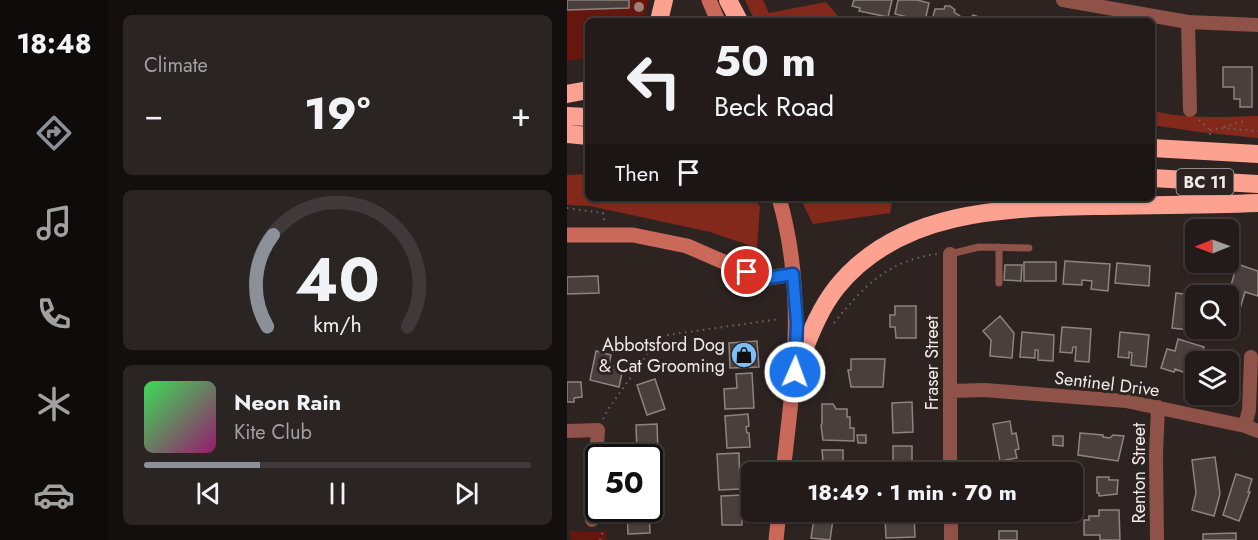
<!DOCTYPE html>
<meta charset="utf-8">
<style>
:root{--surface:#221b1a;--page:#2a2423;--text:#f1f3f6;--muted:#a2a1a2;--line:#3f3939;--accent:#8c9099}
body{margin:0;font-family:Jost,sans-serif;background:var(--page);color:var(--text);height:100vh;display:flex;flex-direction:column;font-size:22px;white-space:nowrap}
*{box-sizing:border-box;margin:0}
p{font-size:20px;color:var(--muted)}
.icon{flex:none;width:33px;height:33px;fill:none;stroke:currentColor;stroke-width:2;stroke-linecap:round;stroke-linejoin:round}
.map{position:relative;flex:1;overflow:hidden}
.drawer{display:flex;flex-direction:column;gap:15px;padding:15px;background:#130f0e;width:459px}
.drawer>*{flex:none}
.banner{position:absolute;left:18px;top:18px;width:570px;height:183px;border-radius:9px;box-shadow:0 2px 4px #0004,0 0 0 2px var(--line);background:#221b1a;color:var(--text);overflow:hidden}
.needle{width:39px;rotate:269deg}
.buttons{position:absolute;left:618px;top:219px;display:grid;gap:12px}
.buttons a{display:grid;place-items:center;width:54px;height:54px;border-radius:9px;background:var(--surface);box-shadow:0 2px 4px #0004,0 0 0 2px var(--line);font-size:30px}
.speed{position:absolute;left:18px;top:444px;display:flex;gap:12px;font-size:30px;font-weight:700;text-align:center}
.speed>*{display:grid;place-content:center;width:78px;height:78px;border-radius:50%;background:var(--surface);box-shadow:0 2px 4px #0004,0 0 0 2px var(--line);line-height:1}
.speed .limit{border:3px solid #111;border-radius:9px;background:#fff;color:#111}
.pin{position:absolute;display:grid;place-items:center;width:51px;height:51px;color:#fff;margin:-26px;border:3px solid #fff;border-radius:50%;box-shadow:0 2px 6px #0007}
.me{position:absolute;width:66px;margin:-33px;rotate:2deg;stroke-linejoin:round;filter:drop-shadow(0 0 4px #0008)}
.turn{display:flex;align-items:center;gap:21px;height:126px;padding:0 30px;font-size:27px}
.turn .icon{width:78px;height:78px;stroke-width:2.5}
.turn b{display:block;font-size:42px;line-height:51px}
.then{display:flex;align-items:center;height:57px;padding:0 30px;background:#0003;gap:12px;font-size:22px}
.big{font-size:45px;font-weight:700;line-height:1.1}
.drawer .card{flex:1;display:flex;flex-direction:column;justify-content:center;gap:9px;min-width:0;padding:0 21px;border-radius:9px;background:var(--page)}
.drawer .dial{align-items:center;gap:0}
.dial svg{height:156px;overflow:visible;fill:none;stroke:var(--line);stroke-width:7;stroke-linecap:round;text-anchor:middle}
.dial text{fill:var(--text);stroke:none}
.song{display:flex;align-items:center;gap:18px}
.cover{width:72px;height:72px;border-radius:9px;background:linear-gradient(135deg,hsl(130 70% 55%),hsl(320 70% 35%))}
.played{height:6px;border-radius:3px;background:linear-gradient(90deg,var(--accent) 30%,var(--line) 30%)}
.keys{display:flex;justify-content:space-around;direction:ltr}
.heat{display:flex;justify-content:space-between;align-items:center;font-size:33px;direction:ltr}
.trip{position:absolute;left:174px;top:462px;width:342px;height:60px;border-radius:9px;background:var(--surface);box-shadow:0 2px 4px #0004,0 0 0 2px var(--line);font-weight:700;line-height:60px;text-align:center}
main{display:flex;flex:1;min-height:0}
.tabs{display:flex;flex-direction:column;width:108px;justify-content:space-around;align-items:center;background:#0e0b0a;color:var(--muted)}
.tabs .icon{width:42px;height:42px}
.tabs .on{color:var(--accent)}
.tabs b{font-size:27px;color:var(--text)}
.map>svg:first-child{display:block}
.green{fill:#65170d}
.forest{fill:#83291c}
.building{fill:#493f3d;stroke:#8e8381;stroke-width:1.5}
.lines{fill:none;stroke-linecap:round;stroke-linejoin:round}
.path{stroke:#6e6664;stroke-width:2;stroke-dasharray:1.5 4.5;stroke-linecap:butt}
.lane{stroke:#8f5248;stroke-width:7}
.street{stroke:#8f5248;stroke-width:14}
.secondary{stroke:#ca6959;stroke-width:15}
.highway{stroke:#fda291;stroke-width:18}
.tree{fill:#a07f78}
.route-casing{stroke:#114b97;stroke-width:15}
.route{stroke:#1a73e8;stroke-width:10}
.labels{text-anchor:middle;stroke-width:6;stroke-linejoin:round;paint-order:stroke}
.shield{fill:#2d2422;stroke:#b6afad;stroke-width:1.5}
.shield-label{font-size:16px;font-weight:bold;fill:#f0eae8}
.poi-label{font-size:18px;fill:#f0eae8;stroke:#2d2422;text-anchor:end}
.street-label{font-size:18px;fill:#f0eae8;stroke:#2d2422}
</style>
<main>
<nav class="tabs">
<b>18:48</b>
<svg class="icon on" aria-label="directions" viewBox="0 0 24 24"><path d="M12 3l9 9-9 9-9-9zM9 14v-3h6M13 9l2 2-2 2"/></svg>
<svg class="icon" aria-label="music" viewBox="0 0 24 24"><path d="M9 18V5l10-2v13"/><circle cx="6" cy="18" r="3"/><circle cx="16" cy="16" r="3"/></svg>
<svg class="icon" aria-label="phone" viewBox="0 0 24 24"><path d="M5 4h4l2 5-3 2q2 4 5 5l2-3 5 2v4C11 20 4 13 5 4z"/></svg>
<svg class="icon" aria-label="climate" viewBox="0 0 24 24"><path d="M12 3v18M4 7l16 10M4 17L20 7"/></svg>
<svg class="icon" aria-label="car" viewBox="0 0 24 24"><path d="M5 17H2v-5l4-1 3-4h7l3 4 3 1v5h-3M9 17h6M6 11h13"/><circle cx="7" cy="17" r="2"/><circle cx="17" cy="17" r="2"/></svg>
</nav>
<section class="drawer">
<div class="card"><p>Climate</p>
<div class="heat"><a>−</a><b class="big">19°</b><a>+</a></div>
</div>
<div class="card dial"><svg viewBox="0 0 100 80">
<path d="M14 69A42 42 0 1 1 86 69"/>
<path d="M14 69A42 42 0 0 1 17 22" stroke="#8c9099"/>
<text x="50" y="56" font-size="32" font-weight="700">40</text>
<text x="50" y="72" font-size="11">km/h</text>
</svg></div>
<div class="card">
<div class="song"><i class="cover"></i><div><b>Neon Rain</b><p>Kite Club</p></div></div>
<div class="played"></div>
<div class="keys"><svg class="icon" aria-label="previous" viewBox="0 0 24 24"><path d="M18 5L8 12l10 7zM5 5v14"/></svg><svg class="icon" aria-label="pause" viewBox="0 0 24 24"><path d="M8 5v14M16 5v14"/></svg><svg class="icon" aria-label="next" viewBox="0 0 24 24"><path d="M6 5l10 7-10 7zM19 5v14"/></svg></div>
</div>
</section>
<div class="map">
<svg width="691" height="540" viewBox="0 0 691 540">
<rect width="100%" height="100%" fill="#2d2422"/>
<path class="green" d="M0 0H82L78 14 71 21H21V58L0 61Z
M3 531 39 532V540H4Z"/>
<path class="forest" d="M178 0H196L202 13 259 2 275 21H188Z
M585 111C621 119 655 117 691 116V138L632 132 585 125Z
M21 174V198H187L193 207 190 248 143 232 23 206 0 205V175Z
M233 198H326L323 213 246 224Z"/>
<path class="building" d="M0 0H62V8L0 10Z
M287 0H325L321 17 292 11 293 8 285 6Z
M331 0H350L362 3 358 21 328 14Z
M378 6H383L388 10 387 12 393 16 392 21H365L368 9H377Z
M406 15 423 21H403Z
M656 67H685V107H673V99H667V87H656Z
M498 261 543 264 541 291 524 289 525 281 515 280V285L496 284Z
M457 262H489V281H457Z
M550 263 583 266 582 286 548 283Z
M670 264 691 271V296L678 292 672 312 662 309 661 296Z
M438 265H455L454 281 437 280Z
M31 276 32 293 0 294V277Z
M609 293 632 296H628V314H625L623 330 605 328Z
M328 306H349V338H329L328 327H323V315H328Z
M433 316 447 333 445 358 423 356 424 340 416 331Z
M495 327 524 329 522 362 508 361 509 347H506L505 353 493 352Z
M455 332 487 335 486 361 471 360V350H468V358L453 357Z
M553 332 582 335 579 367 564 365 565 353 562 352V358L551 357Z
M611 339 637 347 634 359 637 362H628V378H623L616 372 608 369 607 372 594 368 600 349 608 351Z
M190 341 192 367 163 368 162 343Z
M29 351 44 355 42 365 56 368 52 387 23 380Z
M284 359H318L316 387H284L281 370H284Z
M185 373 187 408 158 409 157 389 170 388 169 374Z
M88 379 98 409 80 415 70 385Z
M0 382H14L15 397 7 398V402H0Z
M345 402 346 432 326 433 325 403Z
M255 404H266L269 409H280V417H283V428H287V441L256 440 254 425 255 424Z
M181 414 182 426 179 427 180 433H182L183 447 160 448 158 416Z
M443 421 445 434 449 433 452 449 448 450 450 458 433 461 426 424Z
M90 424 91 452 70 453 69 425Z
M513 433 536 435V437L543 438 546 435 557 436 551 461 511 455Z
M290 435H299V443H291Z
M486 436H496V446L486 445Z
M326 446H345V472H326Z
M255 450H276V472H257Z
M172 453 173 489 152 490 150 454Z
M648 457 653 494 647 516 625 510 629 493 625 460Z
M669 474 685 479 681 492H683L672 521 656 515Z
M530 477H542V480H551L550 494 532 496V493H530Z
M175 495V525H155L154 496Z
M82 498H90V507H82Z
M60 508H82L83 533 61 534Z
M532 510H552L553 540H533V535H517V520H522V516H532Z
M248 512H267L263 540 244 538Z
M326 512H347L348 537 319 538 318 519H326Z
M432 531H450V540H432Z
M669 533V540H636V534Z"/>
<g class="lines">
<path class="path" d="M632 120 643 130V136
M657 127 677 121
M643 130 654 128 691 131
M0 208 36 213 37 221
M267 323C297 286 321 260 371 254
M36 419 42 408 93 336 213 319
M33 540 36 531"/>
<path class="lane" d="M383 254 412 247 462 248
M432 283V247"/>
<path class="street" d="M496 0 621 22 691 25
M621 22 623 110
M383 254V472
M383 391 417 390 559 401 678 426 691 431
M678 426 682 410 684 357
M0 431 31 430 25 520
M384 512V540
M590 540 589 454 591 407"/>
<path class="secondary" d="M142 0 151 21
M212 198C239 291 227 378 216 472
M0 235H66L120 246 180 272 201 278 226 274
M209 540 212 512"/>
<path class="highway" d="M161 0 172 21
M92 21 97 0
M0 94 21 90
M0 116 21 117
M0 134 21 136
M585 148 691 154
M585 178 691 184
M228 372C240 343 250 312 270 287 333 209 440 208 531 206 584 205 638 205 691 203"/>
</g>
<circle class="tree" cx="72" cy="7" r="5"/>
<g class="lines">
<g class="route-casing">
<path id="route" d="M180 272 201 278 226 274 230 323 228 372"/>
</g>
<use href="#route" class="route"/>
</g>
<defs>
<g id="shop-disc" transform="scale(1.35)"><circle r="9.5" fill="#7bbef9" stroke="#2d2422"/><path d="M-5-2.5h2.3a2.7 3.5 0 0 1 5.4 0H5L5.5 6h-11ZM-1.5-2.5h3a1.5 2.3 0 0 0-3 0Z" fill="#111"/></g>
</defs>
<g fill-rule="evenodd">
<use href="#shop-disc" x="177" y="355"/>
</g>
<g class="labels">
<rect class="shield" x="609.5" y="169" width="57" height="26" rx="4.5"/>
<g class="shield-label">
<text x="638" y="188">BC 11</text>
</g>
<g class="poi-label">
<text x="158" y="351">Abbotsford Dog<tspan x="158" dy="21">&amp; Cat Grooming</tspan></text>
</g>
<g class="street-label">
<text transform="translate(365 363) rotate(-90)" y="6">Fraser Street</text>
<text transform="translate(540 384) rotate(7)" y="6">Sentinel Drive</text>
<text transform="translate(572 473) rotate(-90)" y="6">Renton Street</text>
</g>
</g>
</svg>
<div class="buttons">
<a><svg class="needle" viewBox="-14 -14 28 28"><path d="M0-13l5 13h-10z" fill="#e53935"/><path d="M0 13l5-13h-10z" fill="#a2a1a2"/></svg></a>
<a><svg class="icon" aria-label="search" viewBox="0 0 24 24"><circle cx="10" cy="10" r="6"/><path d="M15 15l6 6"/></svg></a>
<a><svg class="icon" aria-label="layers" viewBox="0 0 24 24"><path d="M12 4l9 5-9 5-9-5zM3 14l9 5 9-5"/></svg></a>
</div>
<div class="speed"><div class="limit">50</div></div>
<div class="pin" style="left:180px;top:272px;background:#d93025"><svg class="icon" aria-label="arrive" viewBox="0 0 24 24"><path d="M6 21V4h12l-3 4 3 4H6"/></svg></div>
<svg class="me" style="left:228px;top:372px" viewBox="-20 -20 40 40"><circle r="17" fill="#1a73e8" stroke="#fff" stroke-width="3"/><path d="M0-11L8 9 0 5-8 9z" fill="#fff"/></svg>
<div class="trip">18:49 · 1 min · 70 m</div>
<div class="banner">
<div class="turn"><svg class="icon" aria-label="left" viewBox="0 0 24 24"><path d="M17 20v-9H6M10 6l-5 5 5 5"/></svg><div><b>50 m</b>Beck Road</div></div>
<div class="then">Then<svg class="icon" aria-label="arrive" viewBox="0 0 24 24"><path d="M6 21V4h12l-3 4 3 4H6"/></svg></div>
</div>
</div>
</main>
